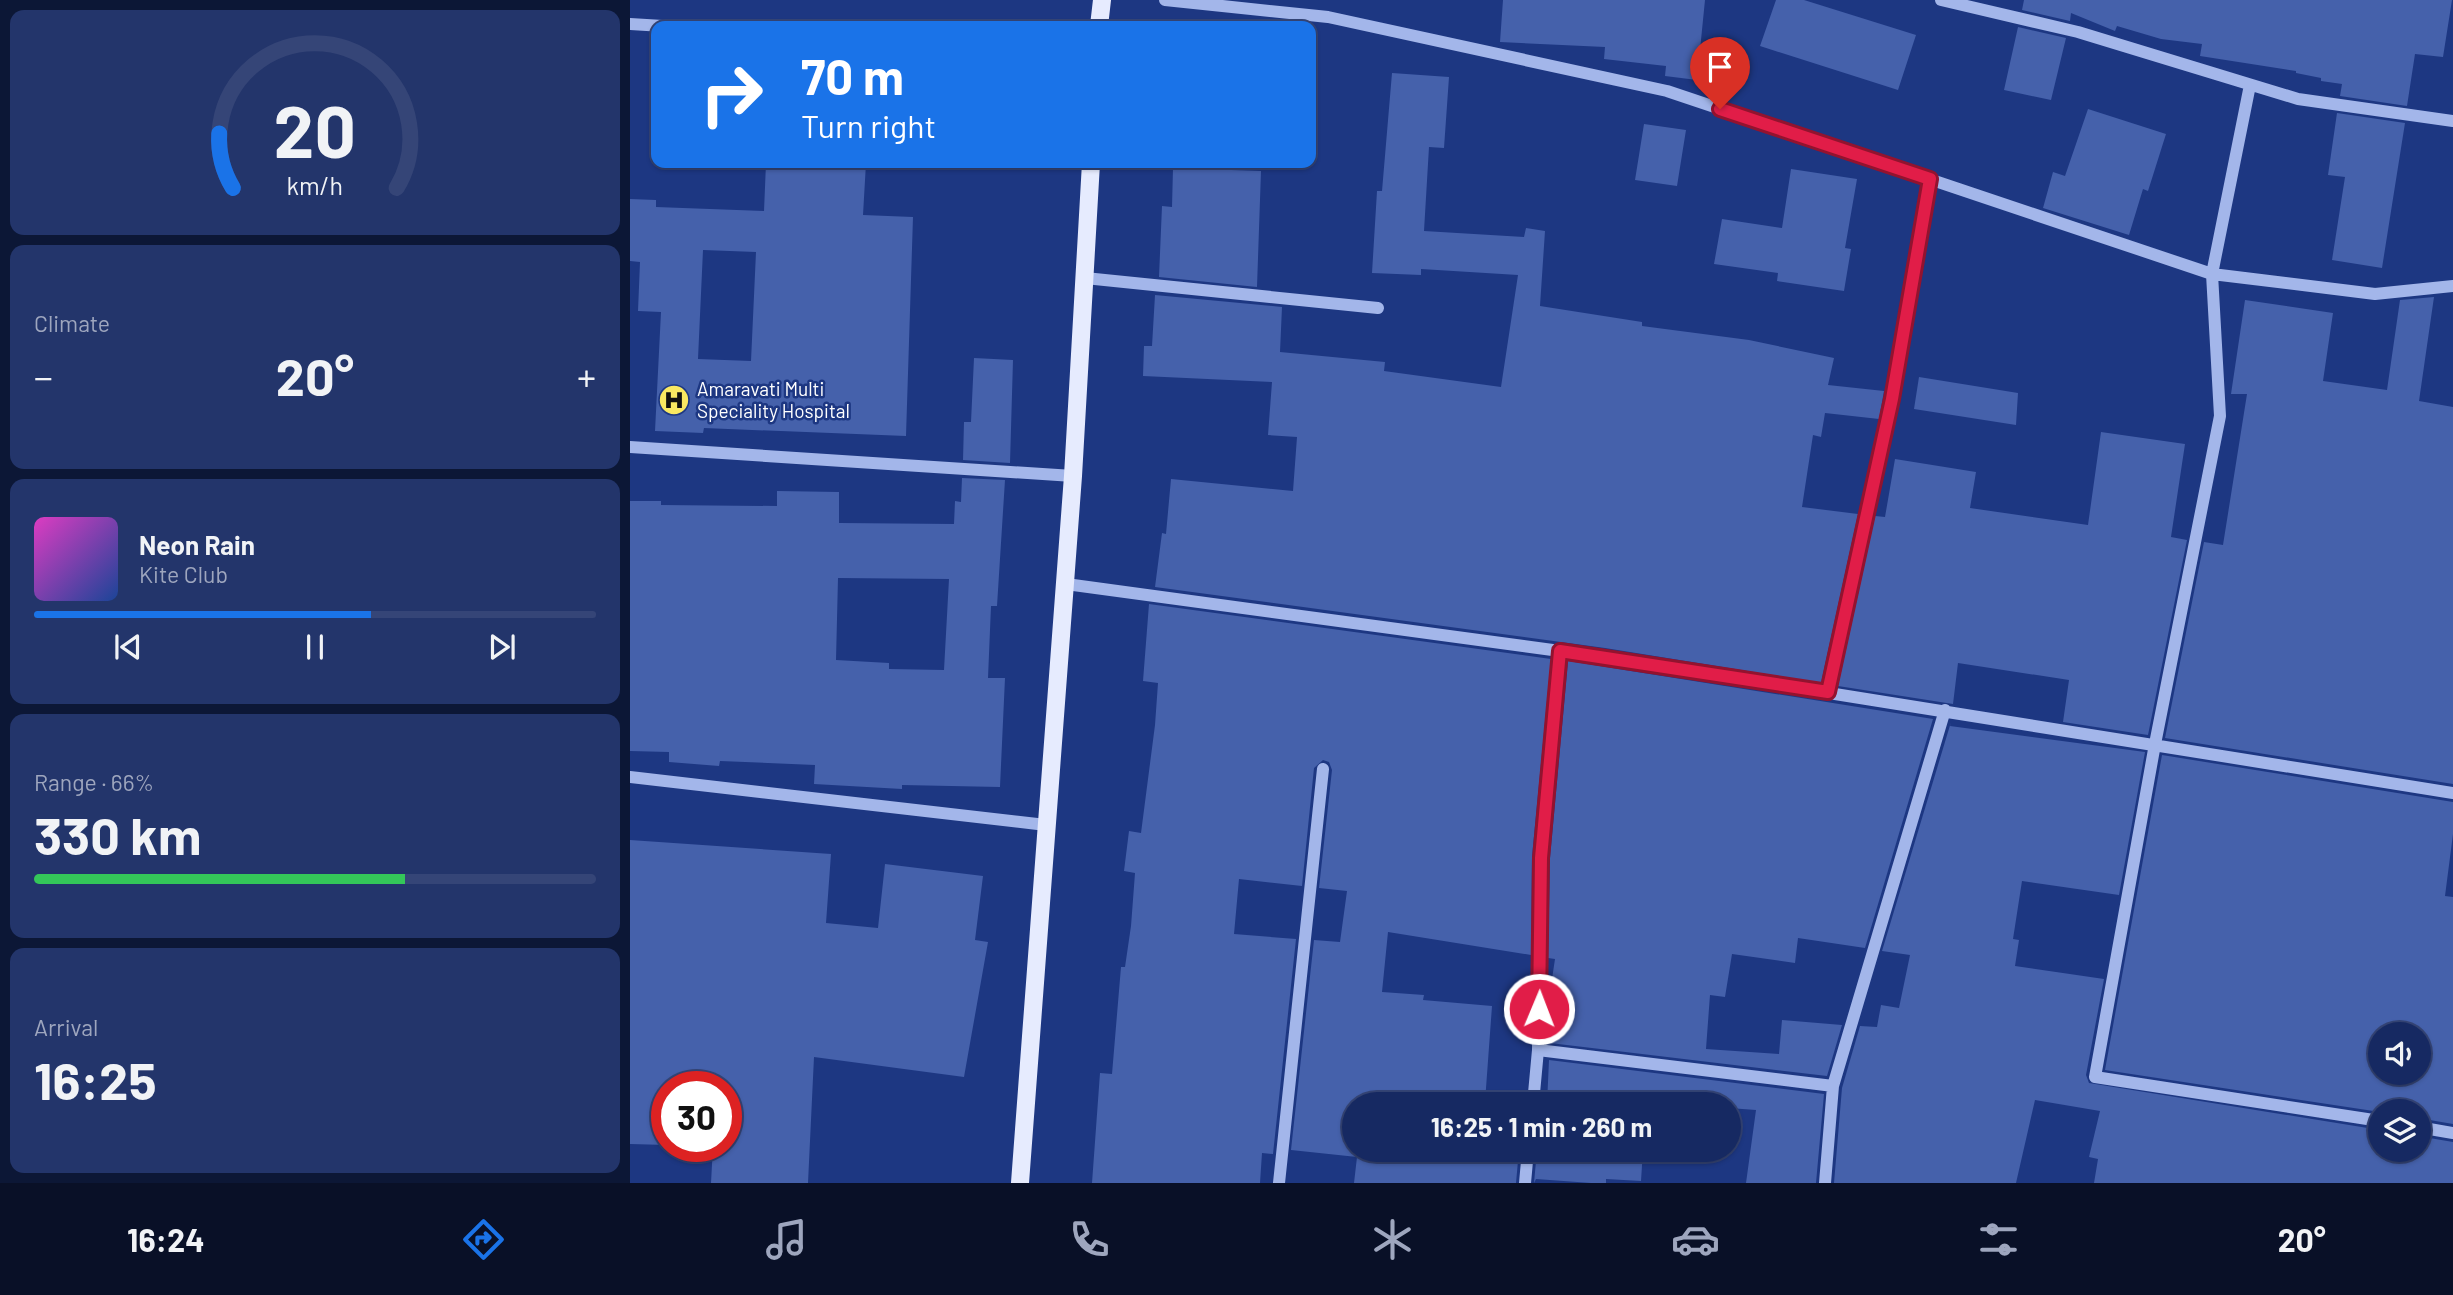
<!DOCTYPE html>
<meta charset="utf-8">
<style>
:root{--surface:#162962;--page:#23356b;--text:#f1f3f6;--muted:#9ea6be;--line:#354577;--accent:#1a73e8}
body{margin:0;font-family:Barlow,sans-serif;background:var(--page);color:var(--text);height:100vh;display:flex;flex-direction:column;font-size:26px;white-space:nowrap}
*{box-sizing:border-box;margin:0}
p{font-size:23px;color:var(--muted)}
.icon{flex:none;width:38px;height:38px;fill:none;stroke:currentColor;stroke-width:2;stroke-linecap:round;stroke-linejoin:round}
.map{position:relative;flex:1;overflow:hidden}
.drawer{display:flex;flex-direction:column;gap:10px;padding:10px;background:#0c1736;width:630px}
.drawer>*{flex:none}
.top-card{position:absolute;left:21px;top:21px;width:665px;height:147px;border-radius:14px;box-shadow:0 2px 5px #0004,0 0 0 2px var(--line);background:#1a73e8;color:#fff;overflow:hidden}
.buttons{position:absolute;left:1738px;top:1022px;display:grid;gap:14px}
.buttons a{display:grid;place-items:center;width:63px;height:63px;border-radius:50%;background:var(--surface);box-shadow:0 2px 5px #0004,0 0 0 2px var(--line);font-size:35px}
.speed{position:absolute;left:21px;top:1071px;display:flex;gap:14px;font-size:35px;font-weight:700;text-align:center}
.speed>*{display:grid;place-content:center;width:91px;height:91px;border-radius:50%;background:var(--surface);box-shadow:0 2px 5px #0004,0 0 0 2px var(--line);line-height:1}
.speed .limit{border:10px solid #d22;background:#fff;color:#111}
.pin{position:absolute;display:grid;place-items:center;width:60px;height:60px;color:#fff;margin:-72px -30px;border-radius:50% 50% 50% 0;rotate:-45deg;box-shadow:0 0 7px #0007}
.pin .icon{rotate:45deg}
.me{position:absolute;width:77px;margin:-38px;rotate:1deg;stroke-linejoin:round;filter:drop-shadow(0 0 5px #0008)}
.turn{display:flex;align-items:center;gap:24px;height:147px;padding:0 35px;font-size:32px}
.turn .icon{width:91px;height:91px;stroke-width:2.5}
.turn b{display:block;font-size:49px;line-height:60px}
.big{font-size:52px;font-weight:700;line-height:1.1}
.drawer .card{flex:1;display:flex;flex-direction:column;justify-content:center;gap:10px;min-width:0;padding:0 24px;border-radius:14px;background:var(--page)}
.drawer .dial{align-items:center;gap:0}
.dial svg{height:182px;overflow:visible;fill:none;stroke:var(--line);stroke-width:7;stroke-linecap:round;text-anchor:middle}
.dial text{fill:var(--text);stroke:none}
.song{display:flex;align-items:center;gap:21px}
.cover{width:84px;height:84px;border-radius:10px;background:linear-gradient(135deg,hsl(310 70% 55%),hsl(220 70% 35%))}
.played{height:7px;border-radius:4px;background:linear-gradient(90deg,var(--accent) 60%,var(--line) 60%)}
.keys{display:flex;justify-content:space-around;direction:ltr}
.heat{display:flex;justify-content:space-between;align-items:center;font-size:38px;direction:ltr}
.charge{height:10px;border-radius:5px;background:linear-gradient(90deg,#34c759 66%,var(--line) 0)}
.trip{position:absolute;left:712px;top:1092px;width:399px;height:70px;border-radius:35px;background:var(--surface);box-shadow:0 2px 5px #0004,0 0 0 2px var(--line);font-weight:700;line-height:70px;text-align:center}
.menu{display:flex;height:112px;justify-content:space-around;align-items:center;background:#091027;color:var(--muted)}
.menu .icon{width:49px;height:49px}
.menu .current{color:var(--accent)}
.menu b{font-size:32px;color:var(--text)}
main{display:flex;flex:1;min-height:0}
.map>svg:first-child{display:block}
.building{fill:#4561ab;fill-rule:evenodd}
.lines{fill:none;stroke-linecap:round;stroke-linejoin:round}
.minor{stroke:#a3b6ea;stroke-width:12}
.major{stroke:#e6ebfe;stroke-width:18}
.route-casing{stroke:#92132f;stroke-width:18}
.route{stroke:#e11d48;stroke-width:12}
.labels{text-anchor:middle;stroke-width:5;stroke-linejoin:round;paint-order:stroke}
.poi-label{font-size:19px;fill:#fff;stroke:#1d3782;text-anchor:start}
</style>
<main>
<section class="drawer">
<div class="card dial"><svg viewBox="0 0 100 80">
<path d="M14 69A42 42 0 1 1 86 69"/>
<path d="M14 69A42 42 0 0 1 8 45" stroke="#1a73e8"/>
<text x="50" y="56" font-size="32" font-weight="700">20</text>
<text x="50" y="72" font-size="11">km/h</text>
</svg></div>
<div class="card"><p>Climate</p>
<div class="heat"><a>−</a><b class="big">20°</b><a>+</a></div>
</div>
<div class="card">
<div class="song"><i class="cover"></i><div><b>Neon Rain</b><p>Kite Club</p></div></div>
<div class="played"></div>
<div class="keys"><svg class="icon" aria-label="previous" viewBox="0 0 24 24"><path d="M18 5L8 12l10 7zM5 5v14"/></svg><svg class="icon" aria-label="pause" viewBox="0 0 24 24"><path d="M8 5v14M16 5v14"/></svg><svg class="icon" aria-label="next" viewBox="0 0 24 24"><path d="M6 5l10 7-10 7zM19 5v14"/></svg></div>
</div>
<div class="card"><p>Range · 66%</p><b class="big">330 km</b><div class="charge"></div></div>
<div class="card"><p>Arrival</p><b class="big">16:25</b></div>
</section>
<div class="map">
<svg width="1823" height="1183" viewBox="0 0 1823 1183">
<rect width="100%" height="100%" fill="#1d3782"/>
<path class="building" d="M873 0H1075L1067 80 1035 76 1036 66 974 59 975 47 870 42Z
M1146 0H1174L1286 35 1268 90 1130 46Z
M1394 0H1822L1813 57 1785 54 1777 106 1710 96 1712 84 1691 81V78L1666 73V71L1570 56 1572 44 1531 39 1487 26 1485 31 1441 13 1440 21 1392 10Z
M1388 27 1436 38 1421 100 1374 90Z
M762 73 819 77 814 148 799 147 794 231 894 237 896 228 915 231 910 306 1012 322V326L1119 340 1204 358 1198 385 1254 391 1249 419 1195 413 1191 437 1183 435 1172 507 1228 514 1191 683 975 648 525 587 532 533 536 534 541 479 663 491 667 437 638 435 642 382 513 376 514 346H522L525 295 652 307 650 352 755 362 754 371 871 387 888 275 791 269V275L742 273 747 191H752Z
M1458 109 1536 134 1518 191 1513 189 1499 235 1413 208 1423 172 1435 176Z
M1707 113 1775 123 1752 268 1702 260 1715 177 1698 175Z
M1014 124 1056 130 1047 186 1005 180Z
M136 163H236L233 215 283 217 276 436 74 428 73 433 25 431 31 312 8 311 10 262 0 261V199L26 200V207L134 211ZM73 250 126 252 121 361 68 359Z
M543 168 631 171 627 287 529 277 532 206 542 207Z
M1161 169 1227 179 1215 248 1221 249 1214 291 1147 281 1148 273 1084 264 1092 219 1152 228Z
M1804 297 1789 401 1823 407V784L1535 738 1574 542 1593 545 1617 394H1601L1615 300 1703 313 1693 381 1757 390 1770 300Z
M344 358 383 360 380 463 333 460 334 422H341Z
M1289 377 1388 393 1386 425 1284 409Z
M1471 432 1555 444 1541 537 1557 540 1518 735 1433 722 1439 680 1328 663 1323 704 1208 686 1245 516 1255 517 1265 459 1346 472 1340 508 1458 525Z
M332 478 375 480 367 606H361L358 678H375L370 787 272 785V789L184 784 185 765 90 761 89 766 39 762V752L0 751V501H31V505L147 506V491L209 492V523L324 524 325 501 331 502ZM208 578 319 579 314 670 259 669V663L206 660Z
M519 604 921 659 902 857 901 955 758 932 752 992 794 995 793 1000 862 1006 855 1102 873 1104H724V1150H889L886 1183H724L727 1157 661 1150 684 940 710 942 717 891 689 888 702 770 699 762 693 760 684 768 672 886 609 879 604 934 666 939 643 1154 632 1153 630 1183H462L470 1073 482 1074 491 967H495L501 926 505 873 494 871 499 831 511 833 525 725 528 683 513 681Z
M938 661 1303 719 1235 948 1168 938 1165 963 1102 954 1095 997 1080 995 1076 1049 1149 1054 1152 1020 1212 1025 1197 1076 920 1043 917 1012 925 959 918 958 920 858Z
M1321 722 1320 726 1515 752 1489 895 1392 881 1383 939 1389 940 1385 966 1474 979 1456 1075 1459 1083 1750 1130V1150H1788V1136L1823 1142V1183H1464L1468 1159 1459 1157 1470 1111 1405 1100 1386 1183H1204L1212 1088 1230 1026 1247 1027 1251 1005 1269 1008 1280 955 1252 951Z
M1532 755 1823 802V834L1815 896 1823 897V1124L1788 1118V1111L1750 1112 1475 1070ZM1750 1034H1788V1073H1750Z
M0 840 201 854 196 923 248 928 255 864 353 876 345 940 358 942 334 1077 184 1057 178 1183H81L83 1146H96V1087H37V1145L0 1144Z
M919 1060 1194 1094 1186 1183H1116L1126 1110 1099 1108V1104L1017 1101 1016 1104H917Z
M907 1150H1013L1011 1181 976 1179V1183H961L906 1179 904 1183Z"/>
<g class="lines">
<path class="minor" d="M535 0 698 17 1037 91 1582 274 1745 294 1823 286
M1311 0 1448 32 1668 99 1823 121
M0 24 33 26
M1620 85 1582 274 1590 416 1525 744 1465 1077 1750 1121
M455 278 748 308
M0 447 443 476
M436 584 974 657 1823 793
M1198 692 1262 399 1300 179
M0 777 416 825
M908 1050 1203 1086 1315 710
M903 1104 908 1050 911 858 930 651
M1788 1127 1823 1133
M649 1183 693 769
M895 1183 898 1150
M1195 1183 1203 1086"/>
<path class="major" d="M469 26 472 0
M390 1183 443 476 461 163"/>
</g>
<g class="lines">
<g class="route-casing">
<path id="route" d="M909 1009 911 858 930 651 1198 692 1262 399 1300 179 1090 109"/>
</g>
<use href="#route" class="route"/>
</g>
<defs>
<g id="hospital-disc" transform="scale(1.575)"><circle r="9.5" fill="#f9e861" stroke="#1d3782"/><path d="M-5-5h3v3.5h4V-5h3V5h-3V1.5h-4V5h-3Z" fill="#111"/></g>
</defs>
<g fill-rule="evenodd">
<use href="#hospital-disc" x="44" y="400"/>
</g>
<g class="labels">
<g class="poi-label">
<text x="67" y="396">Amaravati Multi<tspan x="67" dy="22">Speciality Hospital</tspan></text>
</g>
</g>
</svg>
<div class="buttons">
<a><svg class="icon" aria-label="sound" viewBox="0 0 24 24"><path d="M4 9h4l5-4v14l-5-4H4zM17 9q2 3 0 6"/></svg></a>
<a><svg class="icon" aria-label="layers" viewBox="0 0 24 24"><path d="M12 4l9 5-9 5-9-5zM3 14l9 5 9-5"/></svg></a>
</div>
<div class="speed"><div class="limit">30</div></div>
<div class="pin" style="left:1090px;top:109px;background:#d93025"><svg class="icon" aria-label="arrive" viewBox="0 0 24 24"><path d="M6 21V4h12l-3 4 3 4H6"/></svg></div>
<svg class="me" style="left:909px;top:1009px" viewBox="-20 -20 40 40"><circle r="17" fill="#e11d48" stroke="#fff" stroke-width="3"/><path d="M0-11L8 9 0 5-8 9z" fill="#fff"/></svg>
<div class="trip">16:25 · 1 min · 260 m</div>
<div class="top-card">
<div class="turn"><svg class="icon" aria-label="right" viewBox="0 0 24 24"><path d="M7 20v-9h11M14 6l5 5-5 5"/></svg><div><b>70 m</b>Turn right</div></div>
</div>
</div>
</main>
<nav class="menu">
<b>16:24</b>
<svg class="icon current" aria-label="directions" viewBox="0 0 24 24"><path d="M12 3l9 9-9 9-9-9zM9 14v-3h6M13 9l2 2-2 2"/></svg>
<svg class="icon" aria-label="music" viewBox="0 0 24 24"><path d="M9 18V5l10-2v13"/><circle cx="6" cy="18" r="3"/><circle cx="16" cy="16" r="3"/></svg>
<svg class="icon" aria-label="phone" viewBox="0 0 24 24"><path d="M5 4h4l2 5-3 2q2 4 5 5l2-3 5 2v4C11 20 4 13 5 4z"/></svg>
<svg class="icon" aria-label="climate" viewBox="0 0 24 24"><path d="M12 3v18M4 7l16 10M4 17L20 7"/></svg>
<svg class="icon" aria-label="car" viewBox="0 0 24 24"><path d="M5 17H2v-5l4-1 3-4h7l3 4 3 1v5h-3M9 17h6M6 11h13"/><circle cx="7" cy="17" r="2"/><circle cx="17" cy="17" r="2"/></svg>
<svg class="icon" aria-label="filters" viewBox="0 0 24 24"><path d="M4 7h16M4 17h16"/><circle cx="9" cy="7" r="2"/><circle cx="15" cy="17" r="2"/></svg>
<b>20°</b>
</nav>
